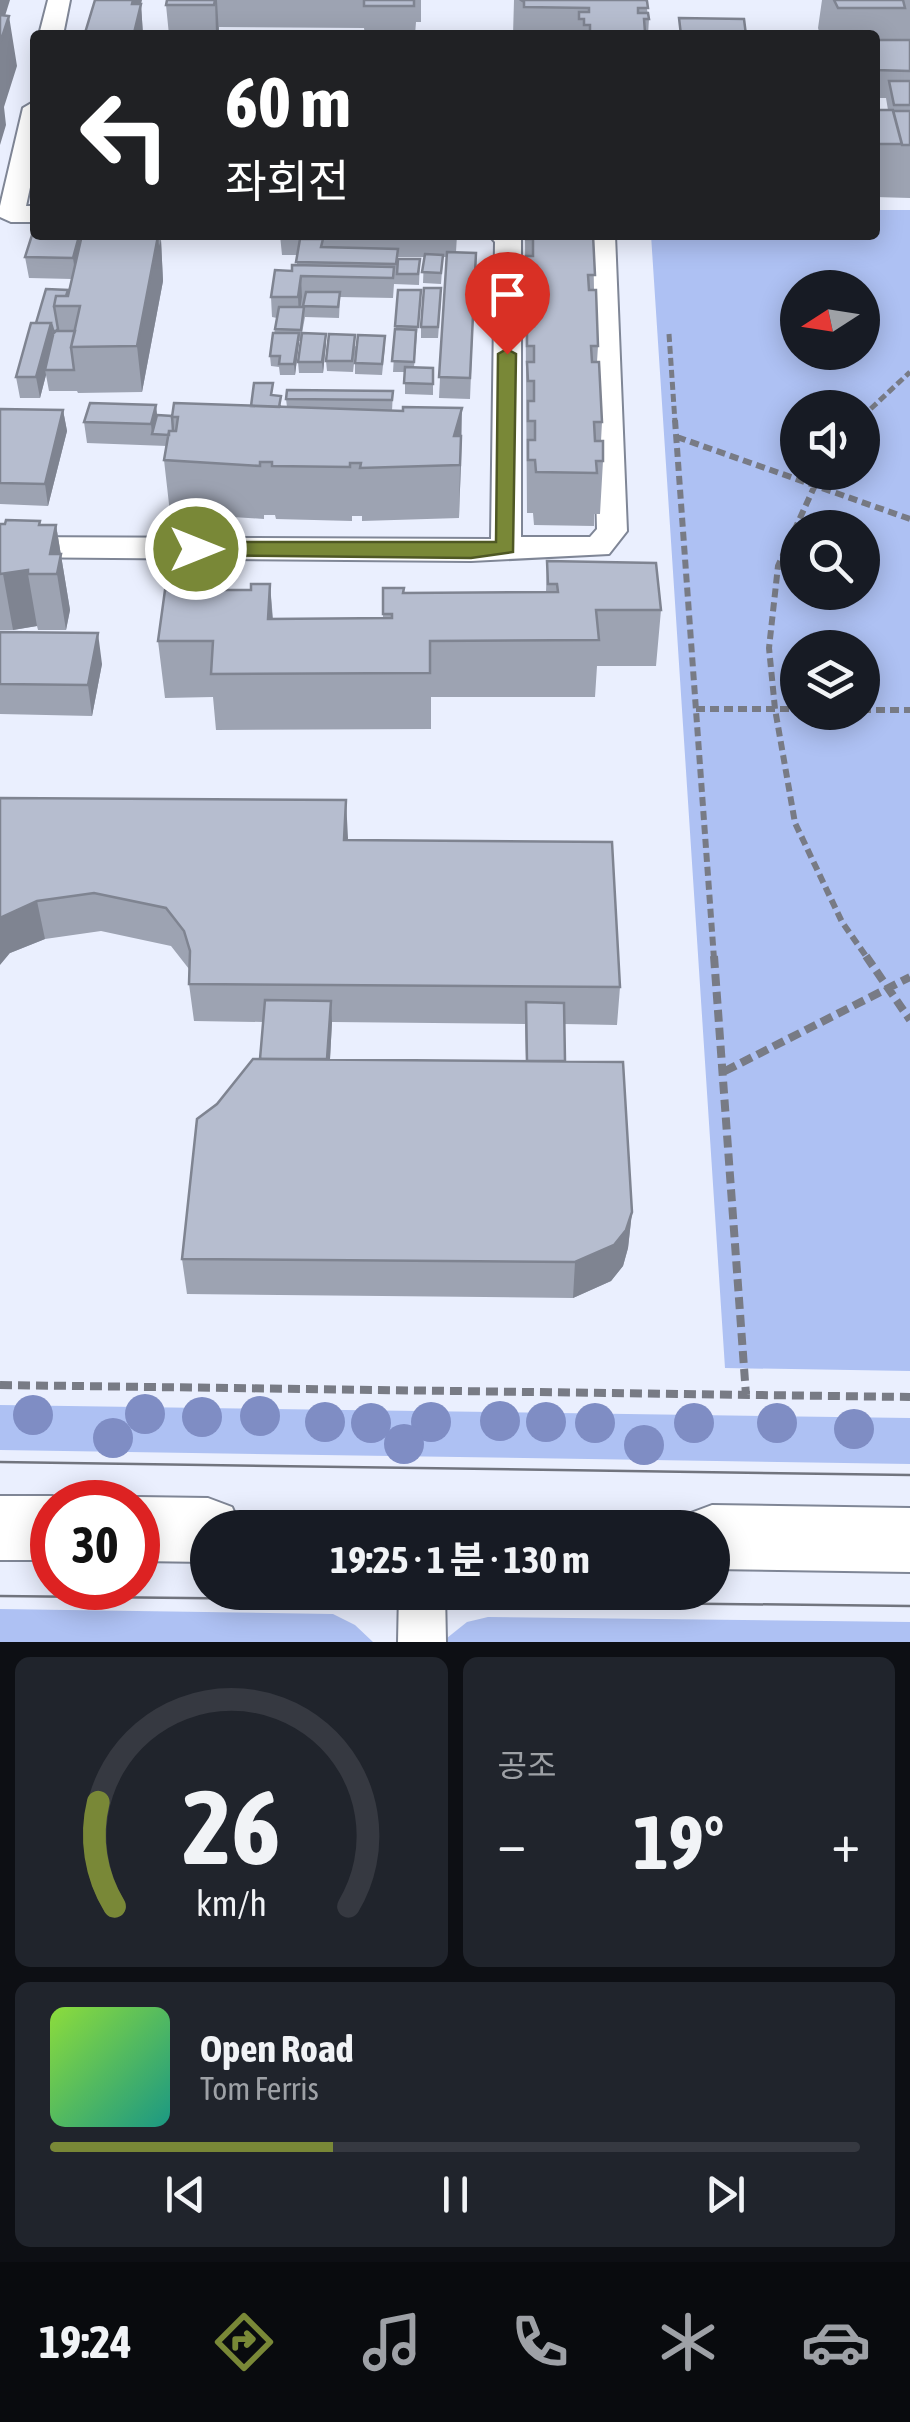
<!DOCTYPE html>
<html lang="ko">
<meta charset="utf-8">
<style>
:root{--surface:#171b24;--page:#20242c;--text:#f1f3f6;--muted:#9ea1a6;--line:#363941;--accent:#798837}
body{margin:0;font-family:"Asap Condensed","Noto Sans KR",sans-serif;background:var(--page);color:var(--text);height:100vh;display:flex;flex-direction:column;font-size:38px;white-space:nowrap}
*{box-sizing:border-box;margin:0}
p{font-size:32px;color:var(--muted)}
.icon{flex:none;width:55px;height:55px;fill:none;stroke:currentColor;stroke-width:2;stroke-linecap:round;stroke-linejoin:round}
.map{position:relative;height:1642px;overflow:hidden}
.drawer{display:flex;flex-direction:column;gap:15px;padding:15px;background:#0d0f14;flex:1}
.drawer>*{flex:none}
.guide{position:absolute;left:30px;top:30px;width:850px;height:210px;border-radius:10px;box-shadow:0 5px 25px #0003;background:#202124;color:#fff;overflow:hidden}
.needle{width:65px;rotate:258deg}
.tools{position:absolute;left:780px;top:270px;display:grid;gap:20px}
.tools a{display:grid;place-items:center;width:100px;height:100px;border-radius:50%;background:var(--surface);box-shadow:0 5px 25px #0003;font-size:50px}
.speed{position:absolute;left:30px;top:1480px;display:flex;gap:20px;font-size:50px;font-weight:700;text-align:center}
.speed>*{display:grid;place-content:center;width:130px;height:130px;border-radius:50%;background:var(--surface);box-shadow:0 5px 25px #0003;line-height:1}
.speed .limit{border:15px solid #d22;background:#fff;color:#111}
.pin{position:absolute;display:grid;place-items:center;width:85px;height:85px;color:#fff;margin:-102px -42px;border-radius:50% 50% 50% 0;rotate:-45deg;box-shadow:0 0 10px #0007}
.pin .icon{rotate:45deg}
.me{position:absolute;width:110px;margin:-55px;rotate:90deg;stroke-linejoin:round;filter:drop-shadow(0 0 8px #0008)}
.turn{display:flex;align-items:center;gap:35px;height:210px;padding:0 30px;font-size:45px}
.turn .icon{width:130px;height:130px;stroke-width:2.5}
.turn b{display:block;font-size:70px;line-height:85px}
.big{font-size:75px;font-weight:700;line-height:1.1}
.drawer .card{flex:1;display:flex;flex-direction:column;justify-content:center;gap:15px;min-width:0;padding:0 35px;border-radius:15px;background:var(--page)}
.drawer .dial{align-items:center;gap:0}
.dial svg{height:260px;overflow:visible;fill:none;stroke:var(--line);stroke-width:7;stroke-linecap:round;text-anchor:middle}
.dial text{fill:var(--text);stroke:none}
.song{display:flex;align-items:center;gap:30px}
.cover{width:120px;height:120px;border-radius:15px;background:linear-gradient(135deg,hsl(90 70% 55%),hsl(170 70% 35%))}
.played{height:10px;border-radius:5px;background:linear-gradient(90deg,var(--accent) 35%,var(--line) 35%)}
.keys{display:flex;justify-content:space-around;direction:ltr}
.heat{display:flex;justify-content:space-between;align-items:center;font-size:55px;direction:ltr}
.drawer .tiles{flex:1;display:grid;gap:15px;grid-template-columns:1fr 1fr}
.card:last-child{grid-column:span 2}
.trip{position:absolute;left:190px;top:1510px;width:540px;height:100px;border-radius:50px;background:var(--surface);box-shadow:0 5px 25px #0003;font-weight:700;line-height:100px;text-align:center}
.dock{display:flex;height:160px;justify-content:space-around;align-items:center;background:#090b0e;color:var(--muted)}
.dock .icon{width:70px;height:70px}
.dock .current{color:var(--accent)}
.dock b{font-size:45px;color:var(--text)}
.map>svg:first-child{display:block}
.green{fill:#aec1f3;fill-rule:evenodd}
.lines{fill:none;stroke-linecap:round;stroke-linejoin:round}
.minor-casing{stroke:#7f8696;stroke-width:4}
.primary-casing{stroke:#7f8696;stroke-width:4}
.path-far2{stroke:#787b85;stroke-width:5;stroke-dasharray:8 4;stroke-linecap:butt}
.path-far1{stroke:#787b85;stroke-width:6;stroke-dasharray:9 5;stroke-linecap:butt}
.path{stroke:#787b85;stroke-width:8;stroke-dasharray:12 6;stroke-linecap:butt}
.minor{fill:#fff;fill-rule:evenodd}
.primary{fill:#fff;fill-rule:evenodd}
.tram{stroke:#71747e;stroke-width:2.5}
.tree{fill:#7f8dc4}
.wall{fill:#9da3b2;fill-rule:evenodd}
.shaded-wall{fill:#7f8491}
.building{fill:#b6bdcf;stroke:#7f8491;stroke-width:2.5}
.route{fill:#798837;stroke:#4f5824;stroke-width:2.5}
</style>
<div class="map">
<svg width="910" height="1642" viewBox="0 0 910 1642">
<rect width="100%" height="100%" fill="#eaeffe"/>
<path class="green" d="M875 210H910V1371L725 1368 651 235H875ZM798 288H862V352H798ZM798 408H862V472H798ZM798 528H862V592H798ZM798 648H862V712H798Z
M0 1405 910 1418V1464L0 1450Z
M0 1609 333 1614 355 1625 373 1642H0Z
M488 1617 910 1622V1642H442L467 1622Z"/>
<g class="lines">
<g class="minor-casing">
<path id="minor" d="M48 0H70L63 35H39Z
M35 101V164L26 206H35V222H11L0 217V206L23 108Z
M489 235 521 238V537H590L597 529 589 235H615L627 531 609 554 471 561 0 557V537L491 539 495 242Z
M399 1592H445L446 1642H398Z"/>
</g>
<g class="primary-casing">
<path id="primary" d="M0 1496H52L69 1502H52V1560H0Z
M138 1497 208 1498 232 1507 241 1528H208V1562L138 1561V1502H124Z
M712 1505 910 1508V1572L712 1569V1528H682L688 1514Z"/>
</g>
<path class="path-far2" d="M669 334 675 422
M862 417 910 372"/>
<path class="path-far1" d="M675 420 714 959
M677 437 910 519
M821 472 778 566 769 648 775 709 795 823 842 922 868 959
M696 709H798
M862 710H910"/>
<path class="path" d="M714 956 746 1395
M866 956 910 1020
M725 1071 910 977
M0 1385 910 1397"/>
<use href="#minor" class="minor"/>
<use href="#primary" class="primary"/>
<path class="tram" d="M0 1462 910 1475
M0 1596 910 1606"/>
</g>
<g class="tree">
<circle cx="145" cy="1414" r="20"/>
<circle cx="33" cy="1415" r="20"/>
<circle cx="260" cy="1416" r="20"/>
<circle cx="202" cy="1417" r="20"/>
<circle cx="500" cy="1421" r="20"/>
<circle cx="325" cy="1422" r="20"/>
<circle cx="431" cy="1422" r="20"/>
<circle cx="546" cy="1422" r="20"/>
<circle cx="371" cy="1423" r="20"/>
<circle cx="595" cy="1423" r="20"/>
<circle cx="694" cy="1423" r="20"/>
<circle cx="777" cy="1423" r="20"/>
<circle cx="854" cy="1429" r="20"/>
<circle cx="113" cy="1438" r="20"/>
<circle cx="404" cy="1444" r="20"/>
<circle cx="644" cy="1445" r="20"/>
</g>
<path class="wall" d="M167 0H421V22H416L415 35H365L364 28 219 27V35H169L166 5Z
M514 0H645L649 19 648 35H513Z
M822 0H910V198L875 197V110H888L886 98H875V35H820L818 28Z
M141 4 143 35H86L85 33Z
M280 235H457L456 252 476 253 470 399 439 398 446 257H443L441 284 423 283 424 257H398V259H420L419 285 394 284 393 298 340 297 339 318 305 317 302 333 326 334V344L323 373H299L298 362 301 341H299L295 375H280L279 367 271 366 270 356 277 318 272 317 271 297 297 265V255H282Z
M525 235H593L594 290 598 346 597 362 602 422 601 441 603 461 600 514H594V526L534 525 533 513H527Z
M79 236 80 242 161 240 163 281 142 392 78 393 77 391H49L46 375 40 398H20L16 377 36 323 68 292 72 279 29 278 25 257Z
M398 290H421L414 367 433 368V395L405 394V372H393Z
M441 299 438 338H421V327Z
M356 346 353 372 327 371 326 361Z
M385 346 382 375 355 374V363Z
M393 391 392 411 461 461 459 518 362 521V516H352V521L276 519 275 515H264V519L170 513 164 460 167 446 87 443 84 422 156 405 157 415 172 416 251 406 273 395 282 407H287L286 399Z
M0 409 63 410 67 431 48 506 0 504Z
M0 524 56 525 70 610 66 630H38L37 626 13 630H0Z
M547 561 661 610 656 666H597L595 697H431V729L216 730 213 697 165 698 158 641 251 590 270 584 273 619 383 618V588L404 593 546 592Z
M0 632 102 664 92 716 0 714Z
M0 798 348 840 620 987 617 1025 564 1024 565 1061 632 1212 628 1248 623 1266 611 1281 573 1298 187 1294 182 1259 217 1104 260 1059 263 1022 194 1021 189 984V969L171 946 101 931 45 939 10 953ZM332 1022 525 1024 526 1061 330 1059Z"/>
<path class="shaded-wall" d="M0 0H10L0 32Z
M133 0H142L140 8 141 4 143 35H134Z
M215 0H217L219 35H216Z
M9 16 17 66 4 107 6 125 0 145V43Z
M79 236 82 256 76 279 73 258Z
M158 236 159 246 161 240 163 281 142 392 137 346Z
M301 276 302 297 299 318 298 297Z
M51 323 55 344 45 370 46 375 40 398 36 377Z
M299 333V344L295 375 294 364Z
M326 334V344L323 373 322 362Z
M156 405 158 426 152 434 151 424Z
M462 408 461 461 459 518 460 465 454 436Z
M63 410 67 431 48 506 45 484Z
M56 525 70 610 66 630 57 574 50 554Z
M28 570V574L37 626 13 630 3 574Z
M270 584 274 640 272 675 268 619Z
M98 633 102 664 92 716 88 685Z
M346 800 348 838 345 878 344 840Z
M37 901 45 939 10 953 0 965V918Z
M331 1001 332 1022 328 1096 326 1075Z
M632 1212 628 1248 623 1266 611 1281 573 1298 575 1262Z"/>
<path class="building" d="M95 0H133L132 4H141L134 33H85Z
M167 0H215L214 5H166Z
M364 0H414V6H364Z
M521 0H645L647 1 648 8H638V13H648L649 19H644L645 32 590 31V25H584V19H579V12H589V8L524 7V2Z
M834 0H903L905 8H838Z
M0 15 9 16 0 43Z
M679 18 744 19 746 35H681Z
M875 40H910V71L875 70Z
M889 81H910V105H894Z
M875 110H893L902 144H875Z
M893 111H910V145H902Z
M32 235 79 236 73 258 25 257Z
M82 235 158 236 137 346 71 347 80 306H54L56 296H68Z
M298 235H456V237Z
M526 235H593L595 275H588L589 290H596L598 346H591L592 362H599L602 422H594L595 441H603V461H596L597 473 536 472 535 460H528V440H535V421H528V401H534V381H528L527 362H534V346H527V325L534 326V308H527V290H534L533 275H527L526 256H533V239H526Z
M300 239H323L321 247 398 249 396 264 296 262Z
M447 252 476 253 470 378 439 377Z
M425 254 443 255 441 273 422 272Z
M398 259H420L418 274H397Z
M292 265 394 267 393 278 301 276 298 297H271L275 270 292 271Z
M424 288H441L438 327H421Z
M46 289 68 290 66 296H56L54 306 58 329 54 333 51 323H36Z
M398 290H421L418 327 395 326Z
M306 292H340L338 307 303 306Z
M279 307H304L301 330 275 329Z
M31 323H51L36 377H16Z
M395 329 416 330 414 362 392 361Z
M54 331H75L71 347 74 370H45Z
M273 333H299L294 364H279L280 356H270Z
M302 333 326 334 322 362H298Z
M329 334 355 335 352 361H326Z
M358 335 385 336 382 364 355 363Z
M405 367 433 368V384L404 383Z
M254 383H273L271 395 281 396 279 407 251 406Z
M287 390 393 391 392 400 286 399Z
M90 403 156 405 151 424 84 422Z
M174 403 403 411V407L462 408 454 436H461L460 465 360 468 361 463H350V467L272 466V462H260V466L164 460 169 431H176L178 417H172Z
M0 409 63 410 45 484 0 483Z
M157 415 172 416 173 431H169V435L152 434Z
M6 520 40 521 39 525H56L50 554H61L57 574H28V570L0 574V524H5Z
M547 561 656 563 661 610H596L599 640 430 641V673L211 674 213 641H158L165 590H251V584H270L268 619 392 618V614H383V588H404L403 593 558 592 557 584H548Z
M0 632 98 633 88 685 0 684Z
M0 798 346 800 344 840 612 842 620 987 189 984 190 951 184 931 166 908 94 893 37 901 0 918Z
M265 1000 331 1001 327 1059H260Z
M526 1002 564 1003 565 1061H527Z
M253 1059 623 1062 632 1212 626 1230 614 1245 575 1262 182 1259 197 1119 217 1104Z"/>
<path class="route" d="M507 349 516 354 513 552 471 558 196 555 186 549 196 542H496L498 354Z"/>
</svg>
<div class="tools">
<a><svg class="needle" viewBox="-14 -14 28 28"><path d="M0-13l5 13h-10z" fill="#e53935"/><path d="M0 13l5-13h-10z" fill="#9ea1a6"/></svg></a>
<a><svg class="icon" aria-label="sound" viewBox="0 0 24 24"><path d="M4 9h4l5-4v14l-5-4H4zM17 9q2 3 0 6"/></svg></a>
<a><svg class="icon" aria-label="search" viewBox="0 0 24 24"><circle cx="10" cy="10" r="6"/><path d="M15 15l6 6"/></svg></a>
<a><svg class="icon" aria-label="layers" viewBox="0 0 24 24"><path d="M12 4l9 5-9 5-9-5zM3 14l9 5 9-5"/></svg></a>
</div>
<div class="speed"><div class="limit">30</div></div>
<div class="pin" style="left:507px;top:354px;background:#d93025"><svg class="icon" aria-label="arrive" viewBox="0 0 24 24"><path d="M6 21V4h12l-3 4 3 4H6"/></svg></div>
<svg class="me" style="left:196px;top:549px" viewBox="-20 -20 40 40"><circle r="17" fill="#798837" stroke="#fff" stroke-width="3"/><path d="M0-11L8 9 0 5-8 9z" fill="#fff"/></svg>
<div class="trip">19:25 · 1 분 · 130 m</div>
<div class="guide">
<div class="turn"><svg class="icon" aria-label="left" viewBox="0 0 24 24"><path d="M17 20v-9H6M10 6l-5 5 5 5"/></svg><div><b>60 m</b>좌회전</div></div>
</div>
</div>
<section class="drawer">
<div class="tiles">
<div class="card dial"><svg viewBox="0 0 100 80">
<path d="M14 69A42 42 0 1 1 86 69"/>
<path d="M14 69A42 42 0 0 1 9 37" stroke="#798837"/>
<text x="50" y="56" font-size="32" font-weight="700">26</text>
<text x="50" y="72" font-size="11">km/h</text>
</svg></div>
<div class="card"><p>공조</p>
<div class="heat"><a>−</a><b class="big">19°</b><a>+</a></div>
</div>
<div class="card">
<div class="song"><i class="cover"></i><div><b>Open Road</b><p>Tom Ferris</p></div></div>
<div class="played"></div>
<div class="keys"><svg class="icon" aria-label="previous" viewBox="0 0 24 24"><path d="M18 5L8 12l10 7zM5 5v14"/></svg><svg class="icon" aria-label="pause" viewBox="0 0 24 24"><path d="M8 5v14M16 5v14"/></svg><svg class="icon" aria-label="next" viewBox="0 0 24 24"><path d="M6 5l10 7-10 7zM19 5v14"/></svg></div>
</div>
</div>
</section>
<nav class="dock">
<b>19:24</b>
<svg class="icon current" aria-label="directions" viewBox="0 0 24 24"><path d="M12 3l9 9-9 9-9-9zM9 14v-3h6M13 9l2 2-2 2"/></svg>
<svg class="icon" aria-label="music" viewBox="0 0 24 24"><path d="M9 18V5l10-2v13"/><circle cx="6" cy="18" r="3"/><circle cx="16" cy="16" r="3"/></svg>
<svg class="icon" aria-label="phone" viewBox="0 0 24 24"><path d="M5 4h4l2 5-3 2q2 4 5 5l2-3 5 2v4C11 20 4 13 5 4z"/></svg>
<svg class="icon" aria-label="climate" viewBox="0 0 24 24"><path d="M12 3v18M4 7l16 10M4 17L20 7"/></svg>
<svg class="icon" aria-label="car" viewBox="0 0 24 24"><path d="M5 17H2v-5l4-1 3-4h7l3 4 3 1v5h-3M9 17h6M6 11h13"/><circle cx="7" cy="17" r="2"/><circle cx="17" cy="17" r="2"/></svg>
</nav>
